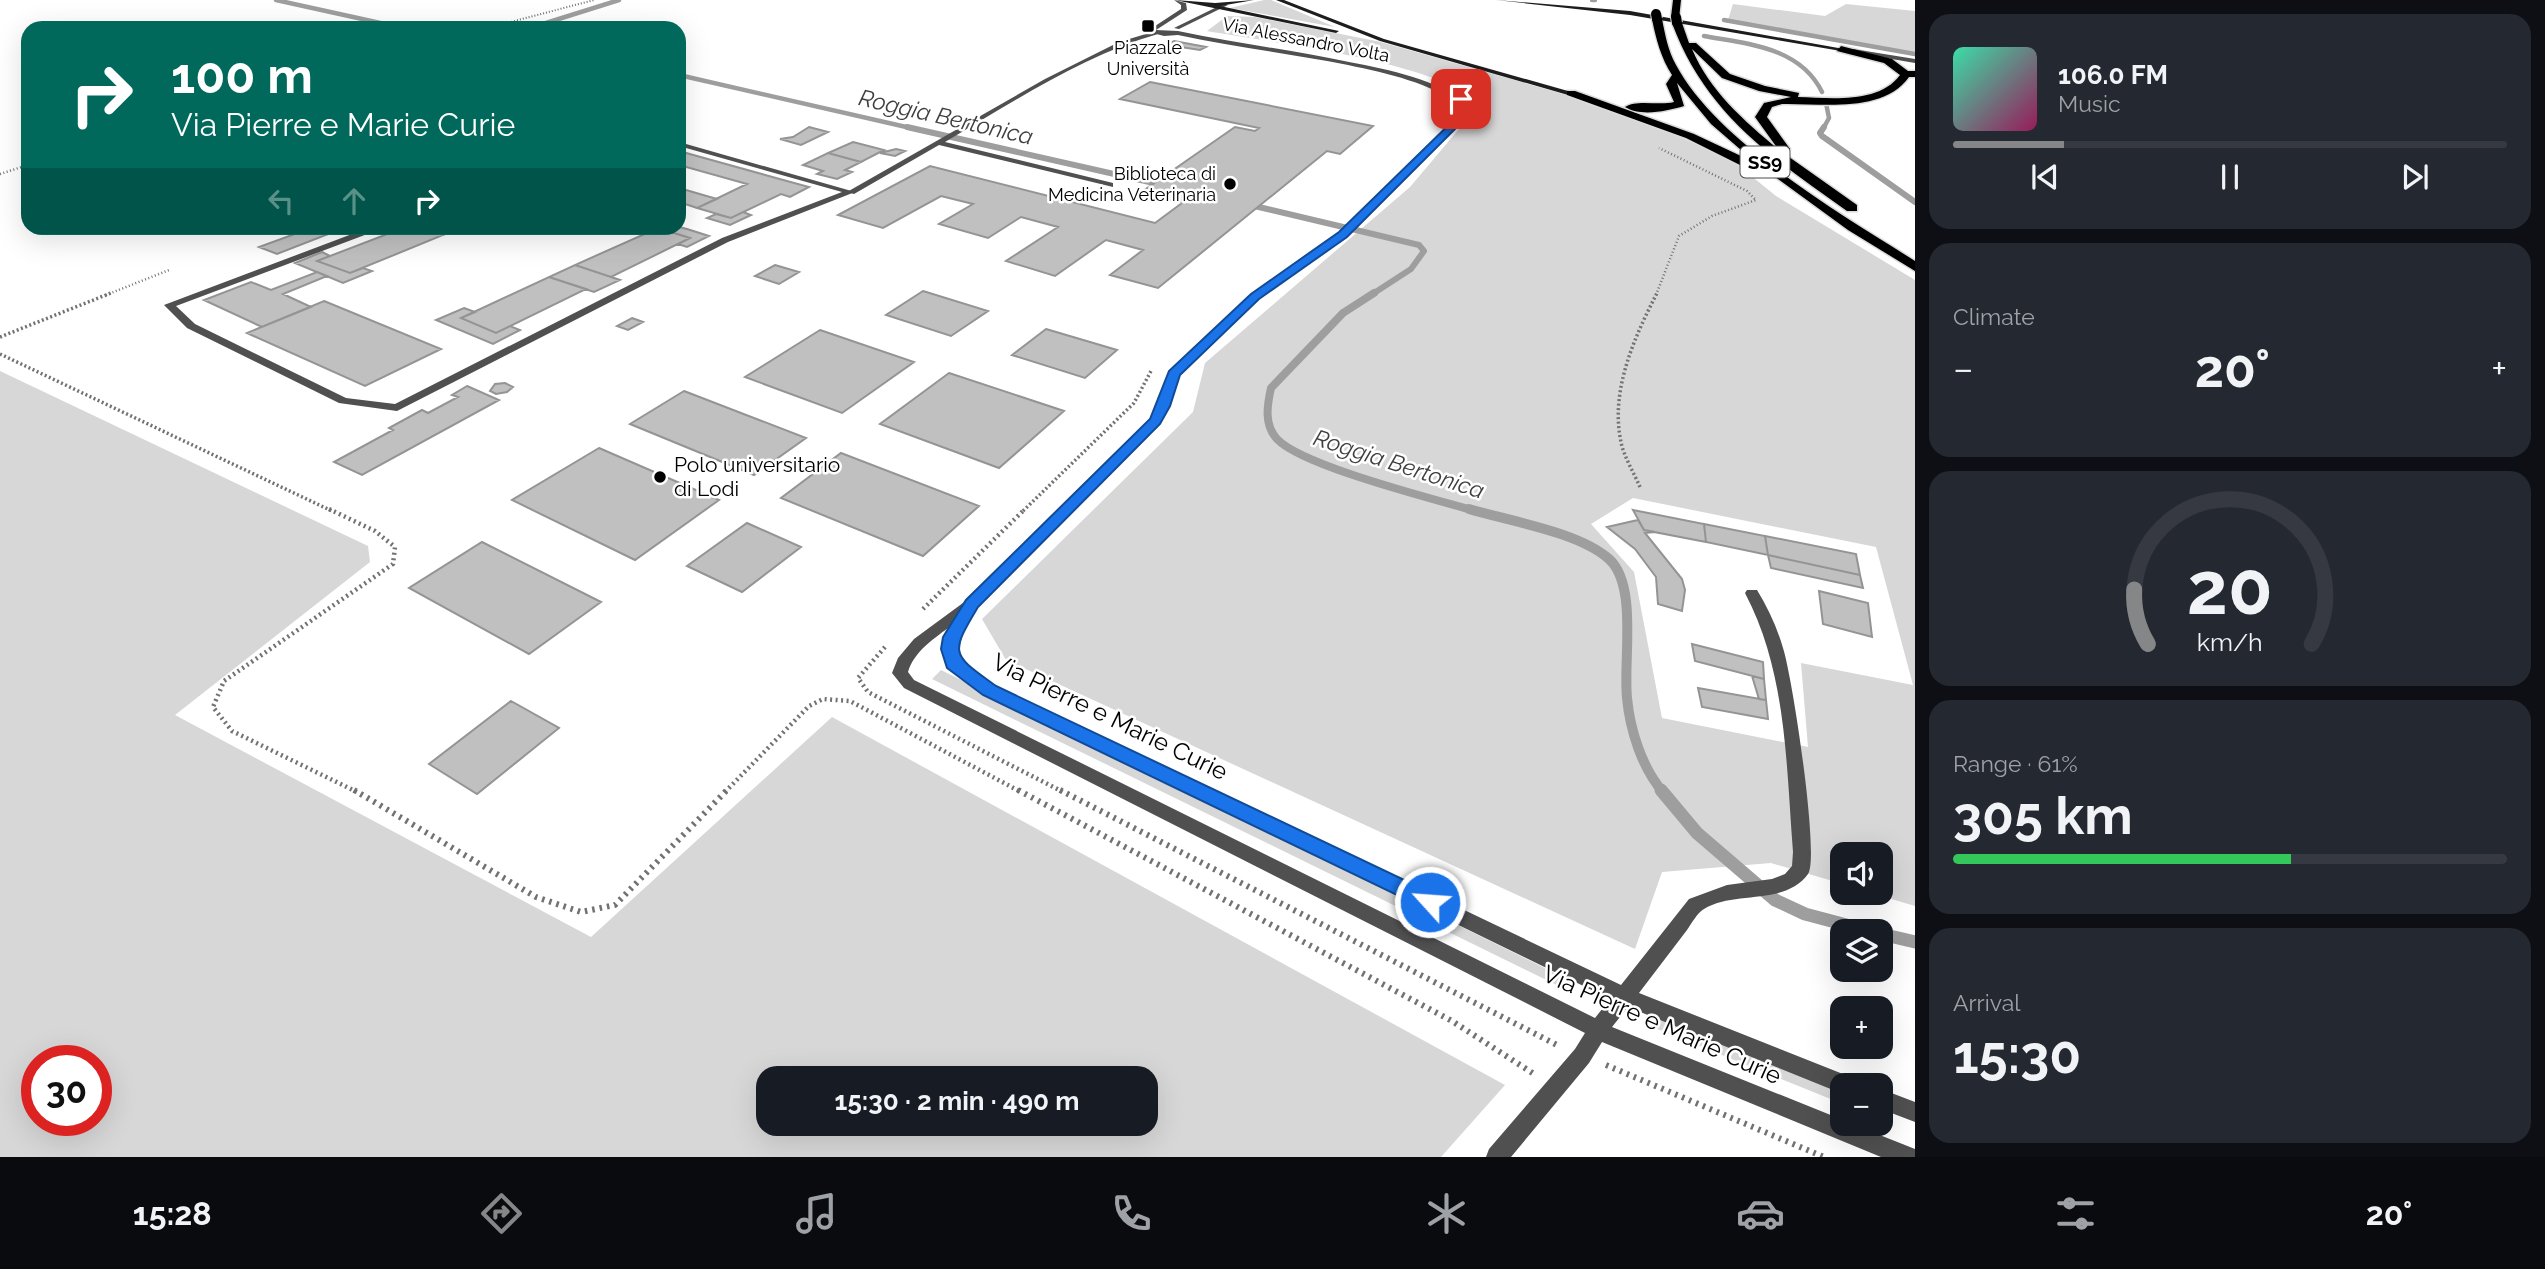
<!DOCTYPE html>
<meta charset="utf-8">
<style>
:root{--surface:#171b24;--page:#242831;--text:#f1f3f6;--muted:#9ea1a6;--line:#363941;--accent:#858687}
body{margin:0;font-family:Raleway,sans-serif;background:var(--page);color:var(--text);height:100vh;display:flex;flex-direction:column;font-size:26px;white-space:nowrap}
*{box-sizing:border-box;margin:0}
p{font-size:23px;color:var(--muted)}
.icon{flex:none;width:38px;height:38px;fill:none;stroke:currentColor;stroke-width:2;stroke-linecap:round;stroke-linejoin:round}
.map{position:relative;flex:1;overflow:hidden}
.panel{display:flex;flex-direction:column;gap:14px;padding:14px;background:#0d0f14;width:630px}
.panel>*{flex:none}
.guide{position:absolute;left:21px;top:21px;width:665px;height:214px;border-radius:21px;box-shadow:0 7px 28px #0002;background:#00695c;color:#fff;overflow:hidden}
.controls{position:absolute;left:1830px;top:842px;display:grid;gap:14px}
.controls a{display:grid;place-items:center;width:63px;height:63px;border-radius:14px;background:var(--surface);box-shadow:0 7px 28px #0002;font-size:35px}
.speed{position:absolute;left:21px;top:1045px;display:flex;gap:14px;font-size:35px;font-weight:700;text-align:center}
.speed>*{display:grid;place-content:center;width:91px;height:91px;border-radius:50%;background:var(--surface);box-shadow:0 7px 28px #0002;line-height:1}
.speed .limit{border:10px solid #d22;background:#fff;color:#111}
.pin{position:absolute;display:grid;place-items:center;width:60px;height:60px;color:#fff;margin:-30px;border-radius:14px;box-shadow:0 4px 10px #0006}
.me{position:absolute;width:77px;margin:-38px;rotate:296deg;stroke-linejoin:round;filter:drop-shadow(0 0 5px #0008)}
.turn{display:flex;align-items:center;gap:24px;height:147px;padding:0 35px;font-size:32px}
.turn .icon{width:91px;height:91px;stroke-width:2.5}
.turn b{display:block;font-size:49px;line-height:60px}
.lanes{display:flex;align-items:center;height:66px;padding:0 35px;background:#0003;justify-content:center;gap:35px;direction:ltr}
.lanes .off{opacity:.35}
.big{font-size:52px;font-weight:700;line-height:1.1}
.panel .widget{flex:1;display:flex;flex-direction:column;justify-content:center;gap:10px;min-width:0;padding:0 24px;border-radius:21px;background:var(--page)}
.panel .dial{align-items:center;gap:0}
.dial svg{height:182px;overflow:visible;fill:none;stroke:var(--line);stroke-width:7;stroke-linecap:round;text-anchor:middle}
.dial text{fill:var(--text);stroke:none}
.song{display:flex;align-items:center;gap:21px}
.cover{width:84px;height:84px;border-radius:10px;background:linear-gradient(135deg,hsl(160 70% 55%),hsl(330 70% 35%))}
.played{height:7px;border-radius:4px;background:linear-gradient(90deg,var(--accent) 20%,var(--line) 20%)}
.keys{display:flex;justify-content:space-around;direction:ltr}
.heat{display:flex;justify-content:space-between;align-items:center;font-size:38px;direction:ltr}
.charge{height:10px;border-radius:5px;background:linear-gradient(90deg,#34c759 61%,var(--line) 0)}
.trip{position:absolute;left:756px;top:1066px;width:402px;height:70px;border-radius:21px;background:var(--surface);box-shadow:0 7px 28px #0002;font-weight:700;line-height:70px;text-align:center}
.dock{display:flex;height:112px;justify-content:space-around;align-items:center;background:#090b0e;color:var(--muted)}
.dock .icon{width:49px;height:49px}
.dock .selected{color:var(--accent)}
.dock b{font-size:32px;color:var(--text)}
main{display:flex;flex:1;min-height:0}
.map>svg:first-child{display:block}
.green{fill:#d7d7d7;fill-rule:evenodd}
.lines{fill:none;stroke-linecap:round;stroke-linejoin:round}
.stream-far4{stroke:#9e9e9e;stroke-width:4.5}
.stream-far3{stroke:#9e9e9e;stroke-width:6}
.stream-far2{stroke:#9e9e9e;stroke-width:8}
.stream-far1{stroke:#9e9e9e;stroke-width:10}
.stream{stroke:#9e9e9e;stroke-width:13}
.building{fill:#c0c0c0;stroke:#949494;stroke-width:2}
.highway-casing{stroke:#dbdbdb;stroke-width:3}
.path-far4{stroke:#727272;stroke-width:2;stroke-dasharray:1 2;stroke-linecap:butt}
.path-far3{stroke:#727272;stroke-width:2.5;stroke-dasharray:1 2.5;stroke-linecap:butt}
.path-far2{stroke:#727272;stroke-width:3.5;stroke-dasharray:2 2.5;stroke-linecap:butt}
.path-far1{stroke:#727272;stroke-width:4.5;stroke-dasharray:2 3.5;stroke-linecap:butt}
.path{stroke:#727272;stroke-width:6;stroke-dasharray:2.5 5;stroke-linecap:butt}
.lane{fill:#505050;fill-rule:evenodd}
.street{fill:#505050;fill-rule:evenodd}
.secondary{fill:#1d1d1d;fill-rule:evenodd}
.highway{fill:#000;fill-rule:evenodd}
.highway-bridge-casing{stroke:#dbdbdb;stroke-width:12;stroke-linecap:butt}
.highway-bridge{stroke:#000;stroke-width:10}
.route{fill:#1a73e8;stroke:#114b97;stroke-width:2}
.poi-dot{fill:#000;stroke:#fff;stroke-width:2.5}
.labels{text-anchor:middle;stroke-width:5;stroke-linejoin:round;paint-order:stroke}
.far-street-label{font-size:18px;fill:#000;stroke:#fff}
.far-poi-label{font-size:18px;fill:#000;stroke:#fff}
.shield{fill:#fff;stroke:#4c4c4c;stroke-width:2}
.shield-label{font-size:19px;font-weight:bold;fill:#000}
.poi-label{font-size:21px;fill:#000;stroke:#fff;text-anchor:start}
.water-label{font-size:23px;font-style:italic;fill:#3f3f3f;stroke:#fff}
.near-street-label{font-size:24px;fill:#000;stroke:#fff}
</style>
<main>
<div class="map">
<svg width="1915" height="1157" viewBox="0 0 1915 1157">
<rect width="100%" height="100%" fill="#fff"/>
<path class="green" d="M1264 0H1271L1335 27 1230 8Z
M1733 4 1825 16 1846 4 1915 11V53L1728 20Z
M1227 16 1255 17 1381 42 1574 97 1661 129 1729 158 1776 196 1915 280V906L1871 893 1881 892V854H1843V884L1771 863 1662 872 1635 949 1006 660 982 619 1193 412 1205 363 1410 187 1481 103C1432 61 1275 43 1207 31ZM1633 498 1876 547 1913 685 1801 663 1808 747 1662 718 1634 572 1591 524Z
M0 371 368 546 370 562 175 715 591 937 832 717 1505 1085 1441 1157H0ZM37 1060H96V1120H37ZM768 1078H1146V1124H768Z
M941 670 1577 984 1573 993 932 679Z
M1659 1015 1843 1089V1104L1655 1028Z"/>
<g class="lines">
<path class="stream-far4" d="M276 0 403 28
M1592 0H1595
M1724 20 1915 54
M530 28 619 0
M1704 36C1748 44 1800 47 1822 92
M679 75 915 129
M1823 129 1829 118 1826 103"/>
<path class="stream-far3" d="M907 127 1167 186
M1824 127 1820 133 1822 136 1915 202
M1246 204 1419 245 1424 251 1411 269 1371 295"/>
<path class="stream-far2" d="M1374 293 1343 313 1271 388C1267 406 1264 425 1277 439 1302 466 1434 499 1475 511"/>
<path class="stream-far1" d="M1469 509C1509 521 1579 532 1609 559 1638 585 1623 661 1627 698 1630 730 1642 768 1663 792"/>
<path class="stream" d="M1661 790 1697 833 1775 900 1805 914 1869 931
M1881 934 1915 942"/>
</g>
<path class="building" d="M1174 41 1206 47 1200 50 1167 45Z
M1150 82 1373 126 1340 154 1327 151 1158 288 1110 275 1143 250 1106 240 1055 276 1006 261 1058 227 1021 217 988 238 939 224 973 204 941 196 883 228 838 215 930 166 1155 223 1182 203 1140 193 1235 127 1255 131 1259 128 1120 99Z
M809 127 828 132 801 145 780 139 793 137Z
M853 142 884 150 861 162 828 153Z
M896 149 905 151 895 156 880 153Z
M679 151 776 178 809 187 790 197 781 194 731 218 697 208 747 184 679 165Z
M828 153 861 162 845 170 852 172 837 179 817 174 823 171 803 165Z
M679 188 717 199 697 208 679 202Z
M743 212 751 215 730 225 707 218 716 214 731 218Z
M679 227 687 229 709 236 687 247 678 244 690 238 658 228Z
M311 228 331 233 277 254 259 247Z
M403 228H420L443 235 350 273 317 261Z
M420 228H462L443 235Z
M658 228 690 238 611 277 575 265Z
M322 252 330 256 317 261 350 273 363 268 372 271 343 283 295 263Z
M575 265 620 280 594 292 549 277Z
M775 265 799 272 779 284 755 276Z
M317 272 327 276 283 294 311 307 262 327 204 300 251 282 271 290Z
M549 277 586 289 496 333 461 318Z
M923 291 988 311 951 336 886 315Z
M324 301 441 349 365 386 247 333Z
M464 308 475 312 461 318 496 333 510 326 520 330 493 344 436 320Z
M632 318 643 322 628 330 617 326Z
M1046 329 1117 350 1085 378 1012 355Z
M820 330 914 362 842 413 745 377Z
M949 373 1064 411 999 468 880 424Z
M505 383 513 387 507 392 496 394 490 391 495 384Z
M467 386 499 400 362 475 334 462 393 430 389 428 422 410 428 413 458 397 452 395Z
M684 391 806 438 754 475 630 424Z
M599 448 719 500 635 560 512 500Z
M841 453 979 506 923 556 781 498Z
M1633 510 1704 524 1706 542 1644 530Z
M1638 520 1644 530 1655 532 1645 533 1682 579 1685 590 1682 611 1658 604 1656 577 1635 549 1607 527Z
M747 523 801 547 742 592 687 566Z
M1704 524 1765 536 1768 555 1706 542Z
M1765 536 1856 554 1860 575 1768 555Z
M482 542 601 602 529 654 409 588Z
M1768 555 1860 575 1863 588 1771 568Z
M1819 591 1868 603 1872 637 1823 624Z
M1692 644 1763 662 1764 679 1695 661Z
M1752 676 1764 679 1766 700 1759 699Z
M1698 688 1766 700 1768 719 1702 707Z
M511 701 559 728 477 794 429 764Z"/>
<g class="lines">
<g class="highway-casing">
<path id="highway" d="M1673 0H1681L1679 19 1671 17Z
M1657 16 1662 19C1665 34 1668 51 1676 65 1718 143 1841 214 1915 261V271L1848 230 1760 166 1758 170H1750L1686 138 1567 95V91H1575L1694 134 1756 163 1711 124 1677 83 1684 106C1667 111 1641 117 1625 107 1637 99 1659 106 1674 102L1666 84 1672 75C1661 58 1656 39 1652 19Z
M1677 20 1682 23 1689 43H1696L1730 74 1765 86 1799 93 1798 97C1831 98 1879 104 1900 75L1884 63 1837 51 1841 46 1892 59 1908 71H1915V77H1909C1883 114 1821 103 1782 104L1772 107 1767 117 1790 149 1782 152 1857 205V211H1847C1772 158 1705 113 1672 23ZM1692 49 1722 78 1759 91 1791 97 1764 103 1755 117 1778 149C1744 121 1709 90 1692 49Z"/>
</g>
<path class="path-far4" d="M488 28 594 0"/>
<path class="path-far3" d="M0 174 28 165
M106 295 169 270
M1656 295 1679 236 1712 216 1756 200 1747 191 1659 148"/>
<path class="path-far2" d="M0 337 111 293
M0 354 332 511
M1640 487C1634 473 1624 457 1621 442 1610 391 1634 338 1657 293
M1023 511 1134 403 1151 371"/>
<path class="path-far1" d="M329 509 375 531 395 547 393 564 224 681 213 707 232 731 357 792
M923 609 1025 509
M885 647 858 678 868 692 1063 792
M725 792 809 706 823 699 850 701 1021 792"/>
<path class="path" d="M354 790 536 897 581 912 615 905 727 790
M1018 790 1452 1021 1534 1074
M1060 790 1559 1046
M1606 1065 1824 1157"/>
<path class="lane" d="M1156 31 1158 34C1082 56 1013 102 945 142L1113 183V187L939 145 854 194 847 192 1045 79 1119 42Z"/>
<path class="street" d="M1174 0 1186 3 1187 10 1156 30 1178 31C1235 43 1292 50 1349 62 1391 70 1435 79 1470 105V113L1346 236 1259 298 1179 374 1170 406 1159 424 974 608C973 615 968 622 965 629 950 662 971 670 995 686L1621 985 1689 899 1727 885 1772 879 1785 874 1792 866 1793 852C1786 764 1787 673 1745 593L1747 590H1757C1768 608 1777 627 1783 648 1792 675 1820 857 1808 874 1785 906 1734 890 1704 909 1697 913 1692 923 1687 930 1671 951 1655 972 1639 993L1853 1078 1857 1085H1843V1094L1628 1007 1612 1027 1843 1120V1124H1852L1915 1149V1157H1881L1602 1042 1589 1063 1511 1157H1486L1489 1149 1575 1049 1585 1033 904 688 892 673 898 658 914 639 967 600 1150 419 1158 406 1170 371 1251 294 1340 232 1462 112 1463 108C1430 82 1389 74 1348 65 1292 54 1234 47 1178 35L1164 36 1149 32V30L1181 9V5ZM952 625C935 663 955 674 985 694L1610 999 1595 1018 914 680 908 672C914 651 935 638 952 625Z
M1223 4 1228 5 1179 29 1174 28Z
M1853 49 1915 59V63L1851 52Z
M679 142 855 192 728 242 397 411 339 403 187 328 164 305 368 228H379L378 230 176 306 195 324 346 398 395 404 722 238 842 192 679 146Z
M1881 1089 1915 1102V1122L1881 1109Z"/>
<path class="secondary" d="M1175 0 1215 3 1254 0 1220 6 1339 31 1336 33Z
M1276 0H1284L1384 39 1575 93 1568 95 1380 41Z
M1496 0 1630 11 1844 49 1841 51 1630 15Z"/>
<use href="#highway" class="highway"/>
<g class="highway-bridge-casing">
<path id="highway-bridge" d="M1656 14 1657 19
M1676 17 1677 23"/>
</g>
<use href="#highway-bridge" class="highway-bridge"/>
</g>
<path class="route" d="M1461 96 1471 107 1469 115 1347 237 1259 299 1180 375 1170 406 1160 424 978 607C949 655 952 654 996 686L1438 896 1441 902 1438 908 1430 911 983 695 947 668 941 649 943 637 966 600 1150 419 1169 371 1251 294 1339 232 1462 112 1463 107 1457 99Z"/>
<g class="poi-dot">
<rect x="1141" y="19" width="14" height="14" rx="3.5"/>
<circle cx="1230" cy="184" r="7"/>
<circle cx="660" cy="477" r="7"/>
</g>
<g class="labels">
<g class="far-street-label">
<text transform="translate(1306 40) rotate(11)" y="6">Via Alessandro Volta</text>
</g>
<g class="far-poi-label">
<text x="1148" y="54">Piazzale<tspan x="1148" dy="21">Università</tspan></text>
<text x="1216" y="180" text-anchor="end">Biblioteca di<tspan x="1216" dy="21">Medicina Veterinaria</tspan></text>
</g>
<rect class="shield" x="1740.5" y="146.5" width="49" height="31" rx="5"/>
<g class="shield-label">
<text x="1765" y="169">SS9</text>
</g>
<g class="poi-label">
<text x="674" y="472">Polo universitario<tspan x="674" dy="24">di Lodi</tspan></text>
</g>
<g class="water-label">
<text transform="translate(946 117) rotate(13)" y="8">Roggia Bertonica</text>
<text transform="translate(1399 464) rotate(18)" y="8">Roggia Bertonica</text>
</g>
<g class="near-street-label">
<text transform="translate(1110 717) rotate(26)" y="8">Via Pierre e Marie Curie</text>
<text transform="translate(1662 1025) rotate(24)" y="8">Via Pierre e Marie Curie</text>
</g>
</g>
</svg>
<div class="controls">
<a><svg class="icon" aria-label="sound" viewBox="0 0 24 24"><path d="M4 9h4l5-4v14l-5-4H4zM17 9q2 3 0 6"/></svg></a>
<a><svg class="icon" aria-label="layers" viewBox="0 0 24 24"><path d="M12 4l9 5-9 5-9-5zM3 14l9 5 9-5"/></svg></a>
<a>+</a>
<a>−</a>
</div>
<div class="speed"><div class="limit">30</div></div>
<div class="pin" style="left:1461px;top:99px;background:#d93025"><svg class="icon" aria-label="arrive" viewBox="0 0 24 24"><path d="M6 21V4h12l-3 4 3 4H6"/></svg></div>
<svg class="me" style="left:1430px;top:902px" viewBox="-20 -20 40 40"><circle r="17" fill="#1a73e8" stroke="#fff" stroke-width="3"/><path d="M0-11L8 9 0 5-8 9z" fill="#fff"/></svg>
<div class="trip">15:30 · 2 min · 490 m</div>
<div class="guide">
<div class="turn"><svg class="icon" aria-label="right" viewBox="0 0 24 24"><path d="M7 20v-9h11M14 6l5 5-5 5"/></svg><div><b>100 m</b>Via Pierre e Marie Curie</div></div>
<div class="lanes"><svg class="icon off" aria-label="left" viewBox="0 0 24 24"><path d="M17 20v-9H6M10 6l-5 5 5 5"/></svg><svg class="icon off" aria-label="ahead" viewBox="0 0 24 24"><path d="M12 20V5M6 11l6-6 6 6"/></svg><svg class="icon" aria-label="right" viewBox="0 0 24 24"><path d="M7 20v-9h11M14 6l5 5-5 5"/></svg></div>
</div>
</div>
<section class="panel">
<div class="widget">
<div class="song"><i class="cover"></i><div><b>106.0 FM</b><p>Music</p></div></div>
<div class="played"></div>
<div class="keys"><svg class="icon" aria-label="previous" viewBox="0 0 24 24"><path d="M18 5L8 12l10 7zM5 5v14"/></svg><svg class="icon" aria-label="pause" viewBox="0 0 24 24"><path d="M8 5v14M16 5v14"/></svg><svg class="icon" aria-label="next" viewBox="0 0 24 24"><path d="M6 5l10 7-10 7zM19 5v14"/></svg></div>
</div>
<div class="widget"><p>Climate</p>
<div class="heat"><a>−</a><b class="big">20°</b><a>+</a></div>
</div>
<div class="widget dial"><svg viewBox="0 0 100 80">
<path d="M14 69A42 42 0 1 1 86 69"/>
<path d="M14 69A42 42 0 0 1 8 45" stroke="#858687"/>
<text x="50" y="56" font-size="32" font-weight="700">20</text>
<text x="50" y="72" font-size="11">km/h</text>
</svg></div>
<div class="widget"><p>Range · 61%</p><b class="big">305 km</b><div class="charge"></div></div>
<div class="widget"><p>Arrival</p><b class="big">15:30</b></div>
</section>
</main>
<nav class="dock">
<b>15:28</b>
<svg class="icon selected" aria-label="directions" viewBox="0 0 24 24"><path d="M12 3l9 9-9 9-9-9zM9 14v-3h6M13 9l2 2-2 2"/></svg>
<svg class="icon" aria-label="music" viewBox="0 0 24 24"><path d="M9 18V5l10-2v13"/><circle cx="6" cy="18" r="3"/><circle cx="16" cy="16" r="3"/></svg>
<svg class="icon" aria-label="phone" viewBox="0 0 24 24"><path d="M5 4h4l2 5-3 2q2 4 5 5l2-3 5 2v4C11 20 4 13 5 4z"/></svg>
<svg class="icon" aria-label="climate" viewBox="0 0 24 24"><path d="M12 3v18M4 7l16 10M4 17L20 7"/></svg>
<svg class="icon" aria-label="car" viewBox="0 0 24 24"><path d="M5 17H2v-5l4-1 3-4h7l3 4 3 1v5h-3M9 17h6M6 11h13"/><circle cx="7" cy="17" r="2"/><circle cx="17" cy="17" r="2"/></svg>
<svg class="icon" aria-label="filters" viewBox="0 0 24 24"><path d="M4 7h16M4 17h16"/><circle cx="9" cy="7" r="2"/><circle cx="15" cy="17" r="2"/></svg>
<b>20°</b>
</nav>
